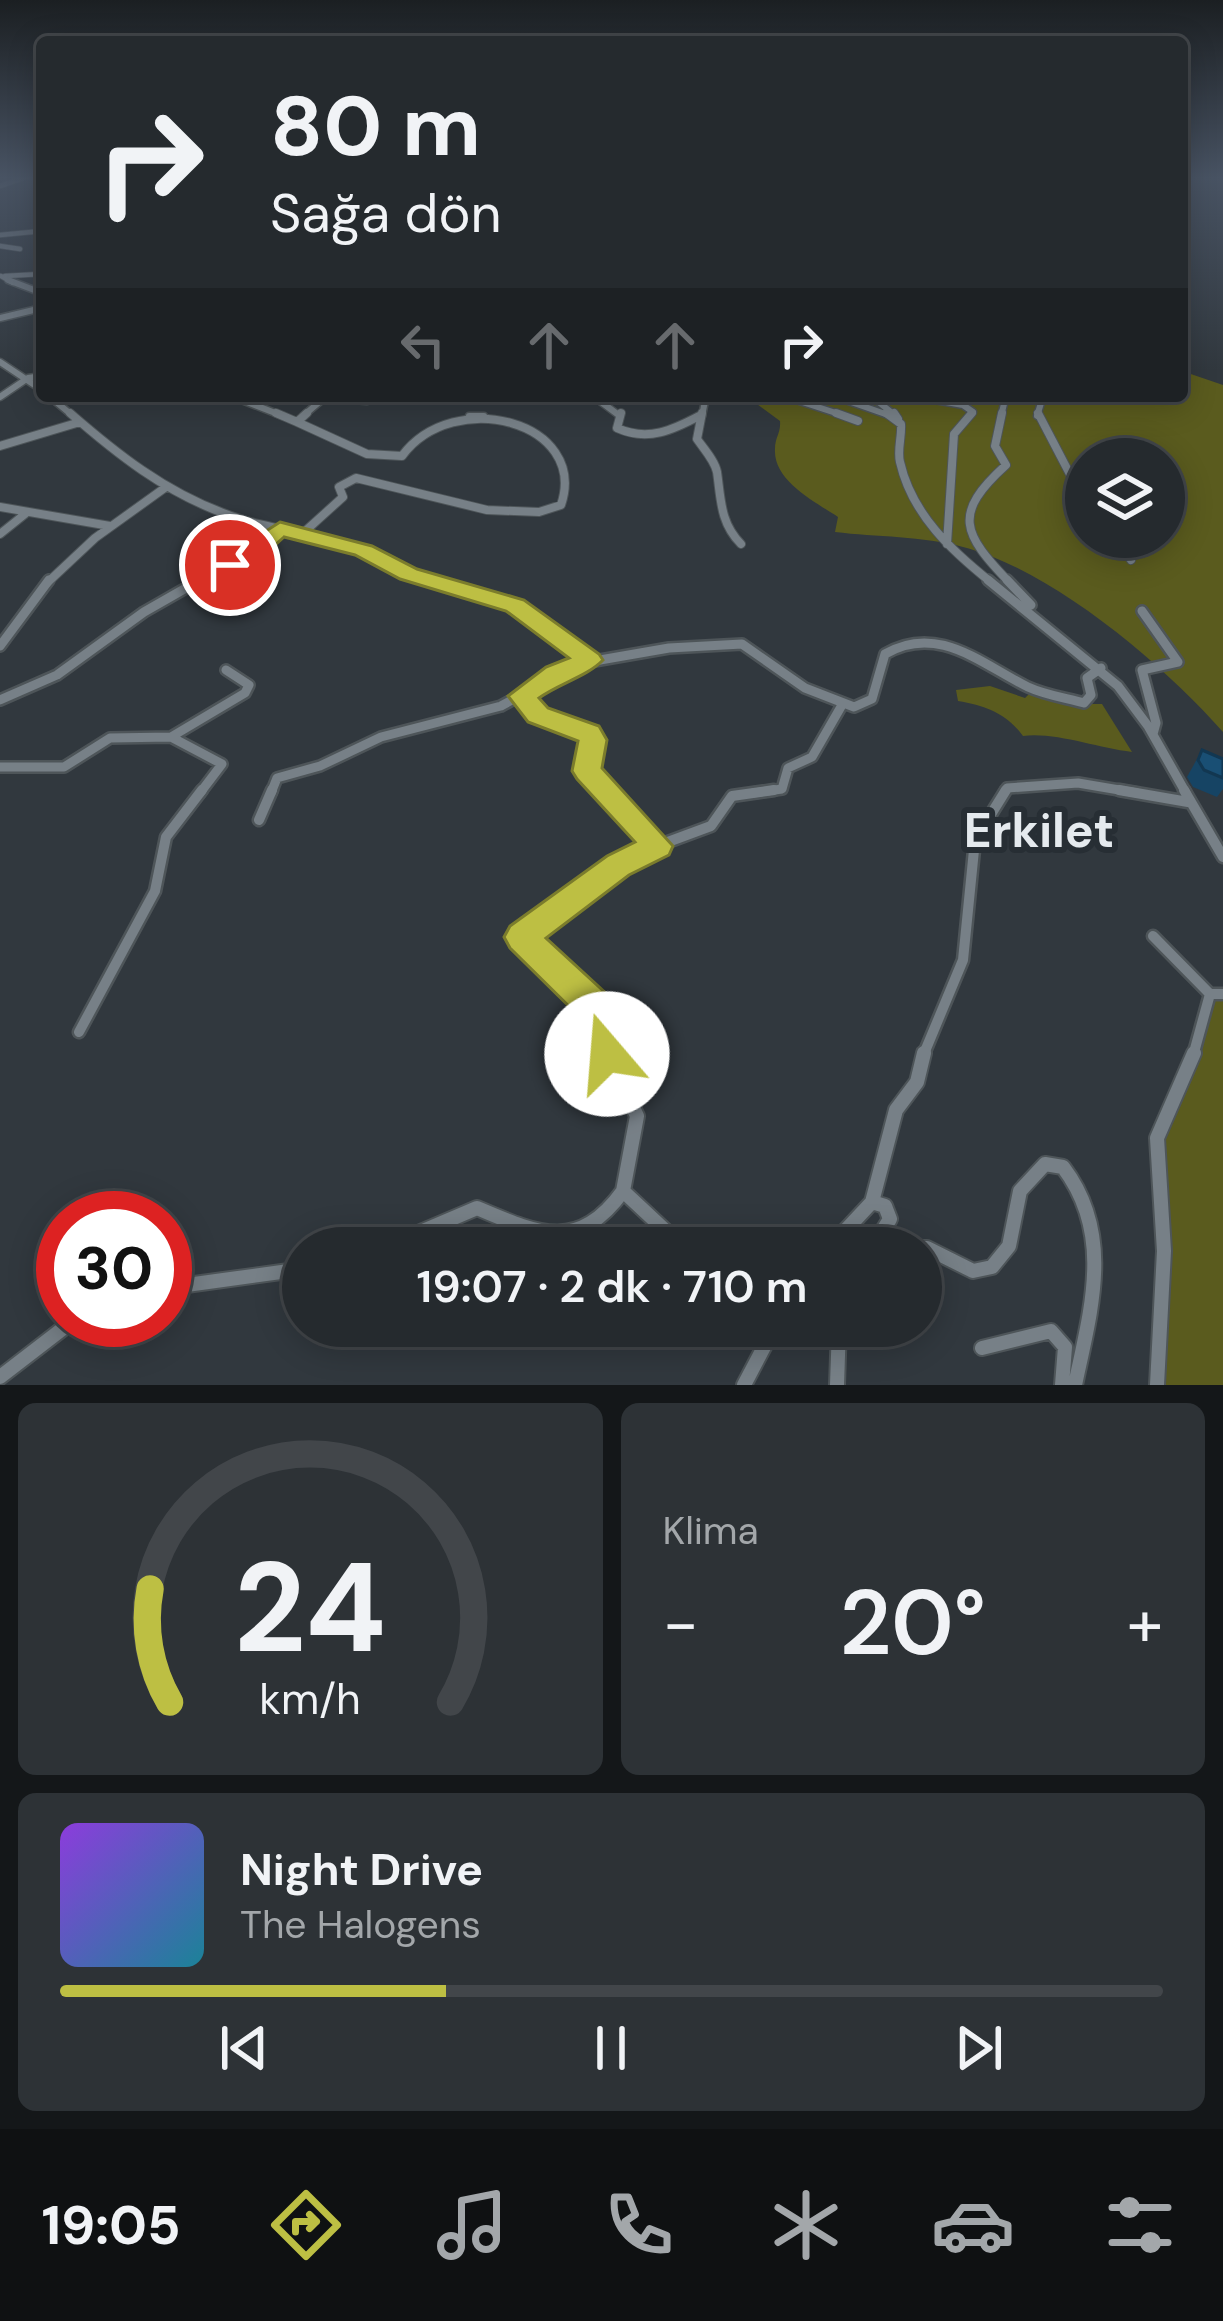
<!DOCTYPE html>
<html lang="tr">
<meta charset="utf-8">
<style>
:root{--surface:#252a2e;--page:#2d3236;--text:#f1f3f6;--muted:#a3a7aa;--line:#42464a;--accent:#bdbf43}
body{margin:0;font-family:"DM Sans",sans-serif;background:var(--page);color:var(--text);height:100vh;display:flex;flex-direction:column;font-size:45px;white-space:nowrap}
*{box-sizing:border-box;margin:0}
p{font-size:39px;color:var(--muted)}
.icon{flex:none;width:66px;height:66px;fill:none;stroke:currentColor;stroke-width:2;stroke-linecap:round;stroke-linejoin:round}
.map{position:relative;height:1385px;overflow:hidden}
.sheet{display:flex;flex-direction:column;gap:18px;padding:18px;background:#141719;flex:1}
.sheet>*{flex:none}
.banner{position:absolute;left:36px;top:36px;width:1152px;height:366px;border-radius:12px;box-shadow:0 6px 30px #0003,0 0 0 3px var(--line);background:#252a2e;color:var(--text);overflow:hidden}
.tools{position:absolute;left:1065px;top:438px;display:grid;gap:24px}
.tools a{display:grid;place-items:center;width:120px;height:120px;border-radius:50%;background:var(--surface);box-shadow:0 6px 30px #0003,0 0 0 3px var(--line);font-size:60px}
.speed{position:absolute;left:36px;top:1191px;display:flex;gap:24px;font-size:60px;font-weight:700;text-align:center}
.speed>*{display:grid;place-content:center;width:156px;height:156px;border-radius:50%;background:var(--surface);box-shadow:0 6px 30px #0003,0 0 0 3px var(--line);line-height:1}
.speed .limit{border:18px solid #d22;background:#fff;color:#111}
.pin{position:absolute;display:grid;place-items:center;width:102px;height:102px;color:#fff;margin:-51px;border:6px solid #fff;border-radius:50%;box-shadow:0 3px 12px #0007}
.me{position:absolute;width:132px;margin:-66px;rotate:342deg;stroke-linejoin:round;filter:drop-shadow(0 0 9px #0008)}
.turn{display:flex;align-items:center;gap:42px;height:252px;padding:0 36px;font-size:54px}
.turn .icon{width:156px;height:156px;stroke-width:2.5}
.turn b{display:block;font-size:84px;line-height:102px}
.lanes{display:flex;align-items:center;height:114px;padding:0 36px;background:#0003;justify-content:center;gap:60px;direction:ltr}
.lanes .off{opacity:.35}
.big{font-size:90px;font-weight:600;line-height:1.1}
.sheet .card{flex:1;display:flex;flex-direction:column;justify-content:center;gap:18px;min-width:0;padding:0 42px;border-radius:18px;background:var(--page)}
.sheet .dial{align-items:center;gap:0}
.dial svg{height:312px;overflow:visible;fill:none;stroke:var(--line);stroke-width:7;stroke-linecap:round;text-anchor:middle}
.dial text{fill:var(--text);stroke:none}
.song{display:flex;align-items:center;gap:36px}
.cover{width:144px;height:144px;border-radius:18px;background:linear-gradient(135deg,hsl(270 70% 55%),hsl(190 70% 35%))}
.played{height:12px;border-radius:6px;background:linear-gradient(90deg,var(--accent) 35%,var(--line) 35%)}
.keys{display:flex;justify-content:space-around;direction:ltr}
.heat{display:flex;justify-content:space-between;align-items:center;font-size:66px;direction:ltr}
.sheet .tiles{flex:1;display:grid;gap:18px;grid-template-columns:1fr 1fr}
.card:last-child{grid-column:span 2}
.trip{position:absolute;left:282px;top:1227px;width:660px;height:120px;border-radius:60px;background:var(--surface);box-shadow:0 6px 30px #0003,0 0 0 3px var(--line);font-weight:600;line-height:120px;text-align:center}
.dock{display:flex;height:192px;justify-content:space-around;align-items:center;background:#0f1112;color:var(--muted)}
.dock .icon{width:84px;height:84px}
.dock .current{color:var(--accent)}
.dock b{font-size:54px;color:var(--text)}
.map>svg:first-child{display:block}
.green{fill:#5a5b1e;fill-rule:evenodd}
.lines{fill:none;stroke-linecap:round;stroke-linejoin:round}
.street-far5-casing{stroke:#4e5559;stroke-width:6}
.street-far4-casing{stroke:#4e5559;stroke-width:9}
.street-far3-casing{stroke:#4e5559;stroke-width:10}
.street-far2-casing{stroke:#4e5559;stroke-width:14}
.street-far1-casing{stroke:#4e5559;stroke-width:15}
.street-casing{stroke:#4e5559;stroke-width:18}
.street-far5{stroke:#778087;stroke-width:4.5}
.street-far4{stroke:#778087;stroke-width:6}
.street-far3{stroke:#778087;stroke-width:8}
.street-far2{stroke:#778087;stroke-width:9}
.street-far1{stroke:#778087;stroke-width:10}
.street{stroke:#778087;stroke-width:14}
.wall{fill:#164464}
.building{fill:#194f74;stroke:#123751;stroke-width:3}
.route{fill:#bdbf43;stroke:#7b7c2c;stroke-width:3}
.labels{text-anchor:middle;stroke-width:12;stroke-linejoin:round;paint-order:stroke}
.quarter-label{font-size:48px;font-weight:bold;fill:#e5eaee;stroke:#272e34}
</style>
<div class="map">
<svg width="1223" height="1385" viewBox="0 0 1223 1385">
<rect width="100%" height="100%" fill="#31383e"/>
<path class="green" d="M1182 371 1223 385V732C1163 664 1052 570 963 547 923 536 876 537 835 532L838 517C816 502 773 481 775 449 775 437 781 433 780 421L746 396H1182ZM1086 459H1164V537H1086Z
M990 686 1025 698 1031 692 1063 704H1102L1132 752C1097 748 1056 732 1023 736 1006 713 986 706 958 701L956 690Z
M1217 997H1223V1385H1159L1162 1303 1155 1151 1209 1004Z"/>
<g class="lines">
<g class="street-far5-casing">
<path id="street-far5" d="M0 186 29 176
M0 235 42 231
M0 246 20 249
M1 276 13 283
M5 276 42 274"/>
</g>
<g class="street-far4-casing">
<path id="street-far4" d="M8 280 42 293
M0 318 42 308
M0 362 42 390
M49 396 73 416
M199 396 239 399 283 416
M593 396 620 416
M784 396 845 416
M834 396 891 416
M871 396 896 416
M912 396 963 405 973 412 969 416
M1025 396 1041 403 1037 416
M0 397 28 378 42 376
M303 416 324 398 367 401
M469 416H484
M702 416 706 396
M1001 416 1006 396"/>
</g>
<g class="street-far3-casing">
<path id="street-far3" d="M70 413C117 454 164 491 223 513 271 532 327 533 374 554 397 564 416 576 441 583
M276 413 297 422 307 413
M621 413 617 428C648 442 673 430 701 415
M702 413 697 439C704 449 715 461 717 472 721 499 720 523 741 544
M836 413 858 421
M886 413 901 424C902 437 897 450 900 462 912 515 952 551 992 583
M894 413 898 419
M1002 413 995 446 1006 465C952 514 962 533 1010 583
M1038 413 1086 505
M297 422 367 454 402 456C454 386 589 422 561 505L539 512 487 510 356 478 339 487 343 497 302 534
M0 446 80 422
M0 507 110 526
M0 534 25 514
M1118 537 1131 560
M947 544 954 434 972 413
M47 583 95 538 166 487
M194 583 280 529"/>
</g>
<g class="street-far2-casing">
<path id="street-far2" d="M430 580 515 605 590 660
M988 580 1118 686 1148 726 1186 793
M1007 580 1031 605
M1142 611 1178 662 1142 670 1156 723 1153 734
M0 646 49 580
M521 696 538 715 588 733 592 740 587 771 608 793
M0 700 57 675 144 612 200 580
M171 737 222 764 200 793
M0 767H64L110 738 171 737 245 693 249 685 226 670
M271 793 277 778 320 766 381 737 501 706 577 664 669 648 742 644 805 688 854 707 872 699 885 654C938 623 981 664 1028 687 1045 695 1066 698 1084 703L1091 695 1087 678 1101 668
M753 793 782 789 788 768 812 757 842 705
M1004 793 1007 788 1078 783 1137 793"/>
</g>
<g class="street-far1-casing">
<path id="street-far1" d="M605 790 657 846 618 865 522 937 611 1022 609 1056
M1119 790 1188 802
M1184 790 1223 857
M259 820 272 790
M657 846 711 826 732 796 774 790
M1153 936 1210 994
M79 1032 155 891 166 837 202 790
M923 1056 963 960 975 840 1006 790
M1193 1056 1210 994H1223"/>
</g>
<g class="street-casing">
<path id="street" d="M607 1053 637 1116 623 1191 684 1248
M872 1202 885 1206 890 1219 872 1248
M383 1248 477 1208C538 1234 578 1253 623 1191
M829 1248 872 1202 896 1110 917 1082 924 1053
M872 1248H927L973 1271 992 1267 1009 1246 1020 1191 1045 1164 1063 1167C1114 1234 1091 1309 1075 1385
M165 1288 303 1269
M982 1348 1051 1331 1065 1347 1062 1385
M0 1377 74 1320
M744 1385 775 1326
M837 1385 839 1326
M1157 1385 1164 1251 1157 1138 1194 1053"/>
</g>
<use href="#street-far5" class="street-far5"/>
<use href="#street-far4" class="street-far4"/>
<use href="#street-far3" class="street-far3"/>
<use href="#street-far2" class="street-far2"/>
<use href="#street-far1" class="street-far1"/>
<use href="#street" class="street"/>
</g>
<path class="wall" d="M1202 750 1223 759V789L1217 797 1193 787 1187 777Z"/>
<path class="building" d="M1202 750 1223 759V778L1204 770 1198 760Z"/>
<linearGradient id="sky" x2="0" y2="1"><stop stop-color="#1b1f22"/><stop offset="0.48" stop-color="#485363"/><stop offset="1" stop-color="#485363" stop-opacity="0"/></linearGradient>
<rect width="1223" height="370" fill="url(#sky)"/>
<path class="route" d="M280 522 372 546 417 569 524 600 599 654 603 660C588 676 558 684 539 698L548 708 599 726 607 740 602 768 673 846 669 855 629 875 546 938 624 1010 629 1022 620 1067 607 1072 593 1067 588 1054 591 1028 510 948 504 937 510 926 607 856 635 842 577 779 572 771 578 741 528 722 508 696 546 667 569 658 506 611 400 579 355 555 284 537C266 553 247 574 221 570V560Z"/>
<g class="labels">
<g class="quarter-label">
<text x="1039" y="847">Erkilet</text>
</g>
</g>
</svg>
<div class="tools">
<a><svg class="icon" aria-label="layers" viewBox="0 0 24 24"><path d="M12 4l9 5-9 5-9-5zM3 14l9 5 9-5"/></svg></a>
</div>
<div class="speed"><div class="limit">30</div></div>
<div class="pin" style="left:230px;top:565px;background:#d93025"><svg class="icon" aria-label="arrive" viewBox="0 0 24 24"><path d="M6 21V4h12l-3 4 3 4H6"/></svg></div>
<svg class="me" style="left:607px;top:1054px" viewBox="-20 -20 40 40"><circle r="19" fill="#fff"/><path d="M0-13L10 11 0 6-10 11z" fill="#bdbf43"/></svg>
<div class="trip">19:07 · 2 dk · 710 m</div>
<div class="banner">
<div class="turn"><svg class="icon" aria-label="right" viewBox="0 0 24 24"><path d="M7 20v-9h11M14 6l5 5-5 5"/></svg><div><b>80 m</b>Sağa dön</div></div>
<div class="lanes"><svg class="icon off" aria-label="left" viewBox="0 0 24 24"><path d="M17 20v-9H6M10 6l-5 5 5 5"/></svg><svg class="icon off" aria-label="ahead" viewBox="0 0 24 24"><path d="M12 20V5M6 11l6-6 6 6"/></svg><svg class="icon off" aria-label="ahead" viewBox="0 0 24 24"><path d="M12 20V5M6 11l6-6 6 6"/></svg><svg class="icon" aria-label="right" viewBox="0 0 24 24"><path d="M7 20v-9h11M14 6l5 5-5 5"/></svg></div>
</div>
</div>
<section class="sheet">
<div class="tiles">
<div class="card dial"><svg viewBox="0 0 100 80">
<path d="M14 69A42 42 0 1 1 86 69"/>
<path d="M14 69A42 42 0 0 1 9 40" stroke="#bdbf43"/>
<text x="50" y="56" font-size="32" font-weight="700">24</text>
<text x="50" y="72" font-size="11">km/h</text>
</svg></div>
<div class="card"><p>Klima</p>
<div class="heat"><a>−</a><b class="big">20°</b><a>+</a></div>
</div>
<div class="card">
<div class="song"><i class="cover"></i><div><b>Night Drive</b><p>The Halogens</p></div></div>
<div class="played"></div>
<div class="keys"><svg class="icon" aria-label="previous" viewBox="0 0 24 24"><path d="M18 5L8 12l10 7zM5 5v14"/></svg><svg class="icon" aria-label="pause" viewBox="0 0 24 24"><path d="M8 5v14M16 5v14"/></svg><svg class="icon" aria-label="next" viewBox="0 0 24 24"><path d="M6 5l10 7-10 7zM19 5v14"/></svg></div>
</div>
</div>
</section>
<nav class="dock">
<b>19:05</b>
<svg class="icon current" aria-label="directions" viewBox="0 0 24 24"><path d="M12 3l9 9-9 9-9-9zM9 14v-3h6M13 9l2 2-2 2"/></svg>
<svg class="icon" aria-label="music" viewBox="0 0 24 24"><path d="M9 18V5l10-2v13"/><circle cx="6" cy="18" r="3"/><circle cx="16" cy="16" r="3"/></svg>
<svg class="icon" aria-label="phone" viewBox="0 0 24 24"><path d="M5 4h4l2 5-3 2q2 4 5 5l2-3 5 2v4C11 20 4 13 5 4z"/></svg>
<svg class="icon" aria-label="climate" viewBox="0 0 24 24"><path d="M12 3v18M4 7l16 10M4 17L20 7"/></svg>
<svg class="icon" aria-label="car" viewBox="0 0 24 24"><path d="M5 17H2v-5l4-1 3-4h7l3 4 3 1v5h-3M9 17h6M6 11h13"/><circle cx="7" cy="17" r="2"/><circle cx="17" cy="17" r="2"/></svg>
<svg class="icon" aria-label="filters" viewBox="0 0 24 24"><path d="M4 7h16M4 17h16"/><circle cx="9" cy="7" r="2"/><circle cx="15" cy="17" r="2"/></svg>
</nav>
